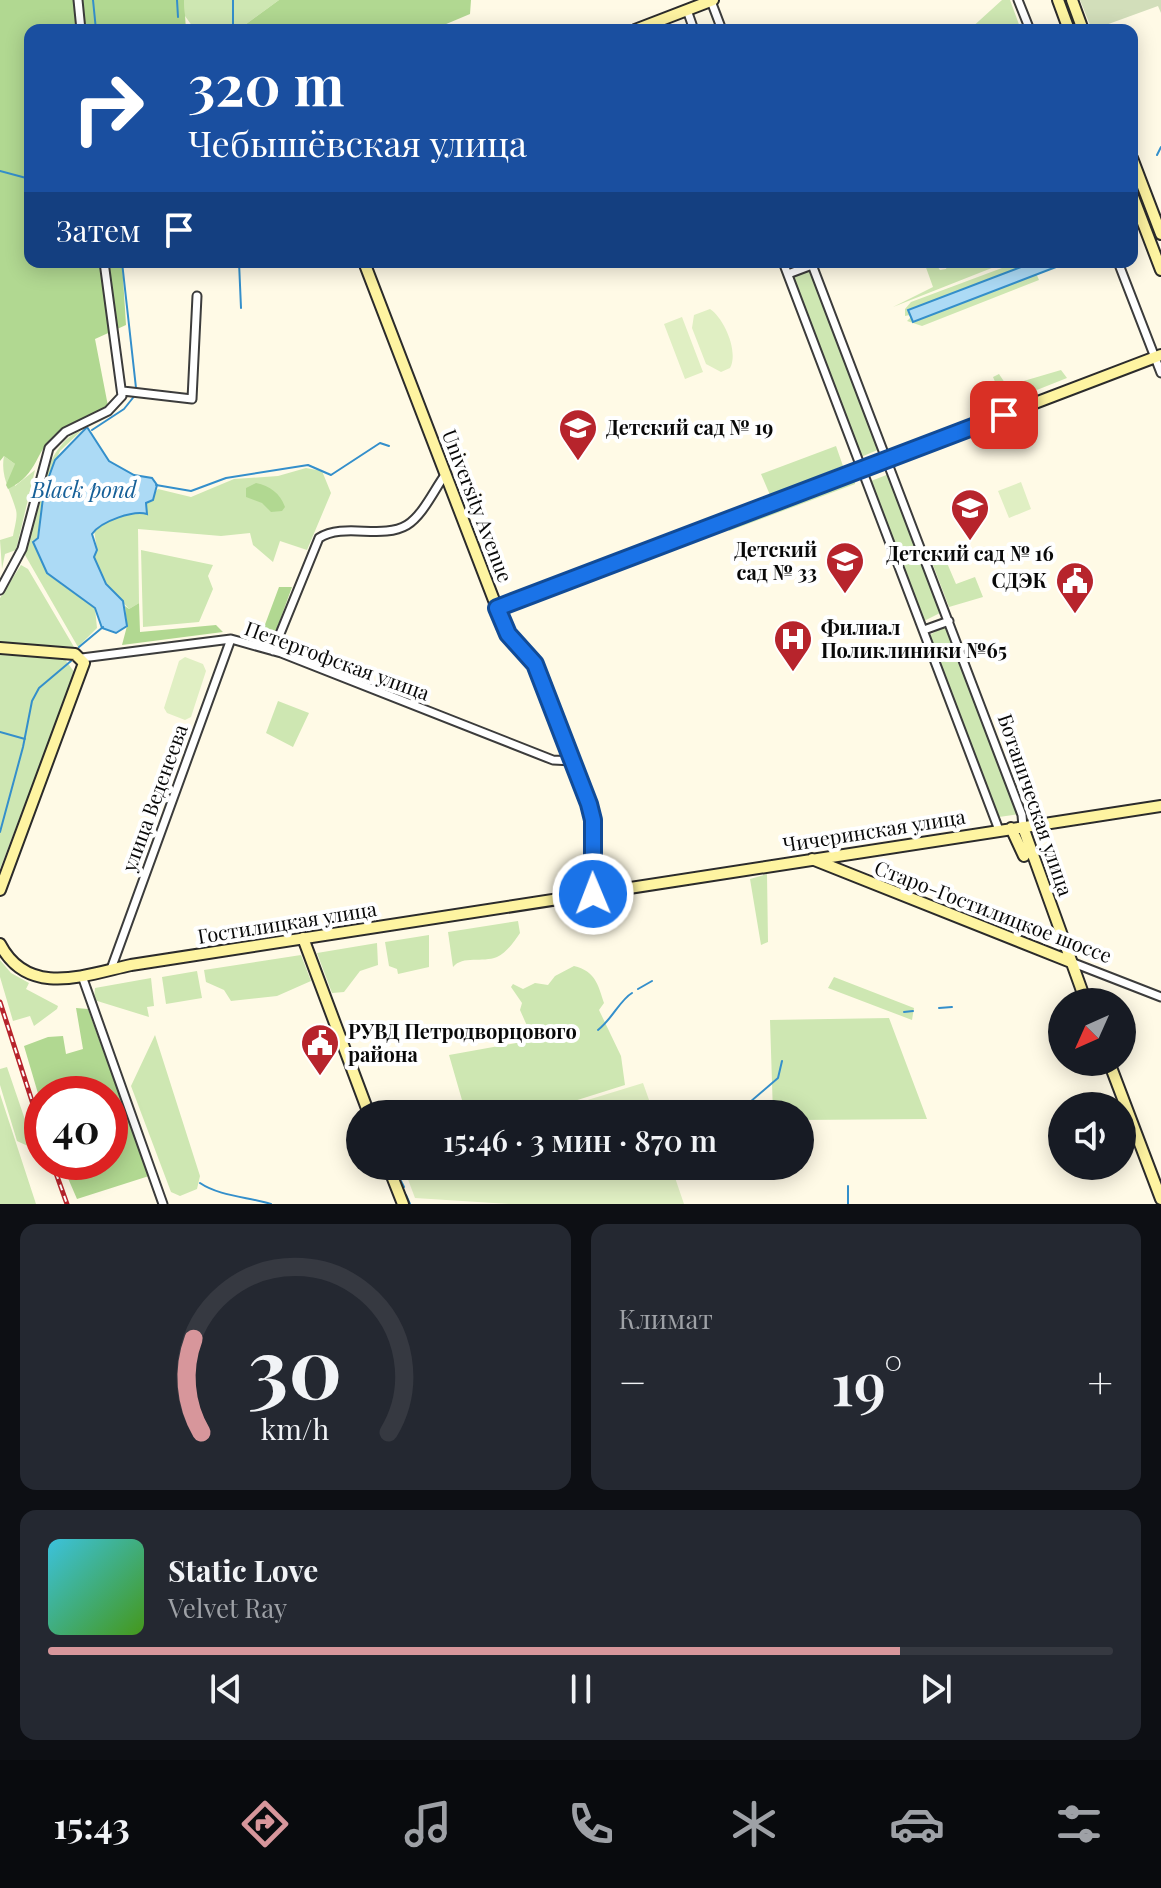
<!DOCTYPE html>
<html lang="ru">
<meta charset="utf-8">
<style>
:root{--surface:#171b24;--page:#242831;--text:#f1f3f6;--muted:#9ea1a6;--line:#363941;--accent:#d7969b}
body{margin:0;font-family:"Playfair Display",serif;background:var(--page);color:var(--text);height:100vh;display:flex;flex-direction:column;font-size:30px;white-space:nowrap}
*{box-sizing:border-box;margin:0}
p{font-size:26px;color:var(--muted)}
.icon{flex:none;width:44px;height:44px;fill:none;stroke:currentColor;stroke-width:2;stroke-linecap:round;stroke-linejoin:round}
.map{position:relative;height:1204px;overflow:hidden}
.panel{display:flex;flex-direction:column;gap:20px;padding:20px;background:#0d0f14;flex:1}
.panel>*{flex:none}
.guide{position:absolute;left:24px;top:24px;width:1114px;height:244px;border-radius:16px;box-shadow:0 4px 20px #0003;background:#1a4fa0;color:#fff;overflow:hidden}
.needle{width:52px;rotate:225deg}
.tools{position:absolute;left:1048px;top:988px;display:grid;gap:16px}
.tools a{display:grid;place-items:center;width:88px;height:88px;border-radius:50%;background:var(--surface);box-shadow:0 4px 20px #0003;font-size:40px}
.speed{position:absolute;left:24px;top:1076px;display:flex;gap:16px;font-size:40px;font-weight:700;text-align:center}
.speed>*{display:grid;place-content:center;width:104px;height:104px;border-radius:50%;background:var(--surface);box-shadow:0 4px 20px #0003;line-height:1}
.speed .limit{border:12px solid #d22;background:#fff;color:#111}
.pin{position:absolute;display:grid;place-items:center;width:68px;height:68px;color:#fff;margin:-34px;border-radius:16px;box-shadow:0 4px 12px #0006}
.me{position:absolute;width:88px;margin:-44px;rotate:359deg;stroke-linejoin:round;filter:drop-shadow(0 0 6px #0008)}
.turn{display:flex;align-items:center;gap:28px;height:168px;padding:0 32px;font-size:36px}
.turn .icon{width:104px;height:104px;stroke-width:2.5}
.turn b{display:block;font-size:56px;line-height:68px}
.then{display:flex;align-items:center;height:76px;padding:0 32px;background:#0003;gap:16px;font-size:30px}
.big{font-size:60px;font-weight:600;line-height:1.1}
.panel .widget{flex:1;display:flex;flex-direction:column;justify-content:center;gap:12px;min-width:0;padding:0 28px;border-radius:16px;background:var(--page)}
.panel .dial{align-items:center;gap:0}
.dial svg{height:208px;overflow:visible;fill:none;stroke:var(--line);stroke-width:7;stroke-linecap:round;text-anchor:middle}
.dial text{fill:var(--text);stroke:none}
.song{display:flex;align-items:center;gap:24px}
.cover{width:96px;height:96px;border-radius:12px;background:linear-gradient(135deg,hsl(190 70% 55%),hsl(100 70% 35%))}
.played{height:8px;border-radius:4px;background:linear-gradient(90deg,var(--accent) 80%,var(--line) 80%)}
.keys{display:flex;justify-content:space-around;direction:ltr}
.heat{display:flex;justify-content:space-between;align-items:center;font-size:44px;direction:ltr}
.panel .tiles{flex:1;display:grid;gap:20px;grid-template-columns:1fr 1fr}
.widget:last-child{grid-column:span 2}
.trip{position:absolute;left:346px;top:1100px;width:468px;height:80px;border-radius:40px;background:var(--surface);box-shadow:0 4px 20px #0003;font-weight:600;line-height:80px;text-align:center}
.tab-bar{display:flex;height:128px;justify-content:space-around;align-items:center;background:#090b0e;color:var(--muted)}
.tab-bar .icon{width:56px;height:56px}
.tab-bar .current{color:var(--accent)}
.tab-bar b{font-size:36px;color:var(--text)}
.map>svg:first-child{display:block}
.green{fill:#cee7b2}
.forest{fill:#b1d891}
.cemetery{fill:#d2deba}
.pitch{fill:#e0efc3}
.water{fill:#acdaf5;stroke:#348fcb;stroke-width:2}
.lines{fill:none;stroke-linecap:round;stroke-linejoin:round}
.stream{stroke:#348fcb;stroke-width:2}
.street-casing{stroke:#3c3c3c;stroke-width:11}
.secondary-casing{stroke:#2b2b2b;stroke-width:14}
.street{stroke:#fff;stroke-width:7}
.secondary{stroke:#fef4a1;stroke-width:10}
.rail-casing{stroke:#b7242c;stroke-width:5}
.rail{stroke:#fff;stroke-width:2;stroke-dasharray:6;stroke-linecap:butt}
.route-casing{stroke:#114b97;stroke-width:20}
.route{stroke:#1a73e8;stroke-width:14}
.labels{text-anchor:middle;stroke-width:8;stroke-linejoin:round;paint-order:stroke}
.poi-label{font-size:20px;font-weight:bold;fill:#090909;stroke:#fff;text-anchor:start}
.street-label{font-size:20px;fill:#090909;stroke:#fff}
.water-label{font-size:22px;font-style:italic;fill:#166098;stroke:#fff}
</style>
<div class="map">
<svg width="1161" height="1204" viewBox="0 0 1161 1204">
<rect width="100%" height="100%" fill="#fffae6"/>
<path class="green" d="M184 0H279L238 30H195L185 16Z
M1002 0H1010L1021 30H969Z
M924 262H934L940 270 946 269 949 262H1007L893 307 933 287Z
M1018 262H1032V264L908 310 910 315 905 316V309L911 302Z
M804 271 811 272 880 449 861 457 794 281V276Z
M1036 273 1039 280 922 326 907 321 911 317 913 322Z
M1061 370 1067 378 1004 403 993 377 999 374 1007 386Z
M81 431 60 451 47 479 37 538 32 541 47 574 95 608 97 628 78 647 25 555C34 520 43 442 81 431Z
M836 446 843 466 770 495 761 474Z
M4 456 15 464V486L35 470 16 550 5 554 2 569 0 540 13 536C14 529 18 517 16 510 11 491 0 477 4 456Z
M306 468 322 471 331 493 307 550 280 541 273 562 253 545 250 533 221 536 138 529 139 603 129 609 106 584 94 557 97 550 94 530C107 520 132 511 147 514L146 503 158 489 191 497 234 479 278 476Z
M889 474 942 612 924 621 871 481Z
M855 477V484L729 531 727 526Z
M141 550 213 565 208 576 213 589 199 622 143 627Z
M942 561 947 563 956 584 975 577 983 597 949 607 933 565Z
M21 565 28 569 74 647 0 642V598Z
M943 627 949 629 1019 814 999 817 930 635Z
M0 655 64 658 75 673 0 869Z
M278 701 309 713 293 747 266 733Z
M767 874 768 942 761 945 750 879Z
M518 921 520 933C514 942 507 952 497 957 482 963 463 955 453 967L448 932Z
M429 935V967L398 974 397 969 389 966 385 942Z
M377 943 378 965 360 971 344 992 332 993 317 953Z
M301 955 311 981 277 996 231 1001 224 990 206 982 204 970Z
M0 960 11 973 29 983 26 989 58 1006 57 1009 34 1026 30 1016 13 1021 0 977Z
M574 966C595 971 598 984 604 1003L599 1010 621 1056 625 1085 533 1114H466L449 1055 527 1041 528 1028 520 1010 522 1003 511 987 513 984 523 989 535 983 548 985 555 976Z
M197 971 202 998 166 1004 162 977Z
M834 977 914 1008 912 1020 828 988Z
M151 978 154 1006 147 1007 149 1017 94 1000 95 988Z
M889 1018 927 1119 800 1120V1114H773L770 1020Z
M155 1035 200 1176 197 1189 180 1196 171 1192 131 1086Z
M7 1067 34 1146 30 1147 17 1141 0 1085V1069Z
M0 1094 36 1204H0Z"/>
<path class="forest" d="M0 0H184L186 30H30V262H122L126 325 95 339 108 406C94 419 73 421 58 432 34 450 40 474 8 489L6 485 15 464 4 456 0 461Z
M279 0H471L470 14 432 30H238Z
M256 483C270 486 280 493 285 507L282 511 271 512 262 503 246 497V488Z
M279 587H292L272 642 260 638Z
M139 603 140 632 216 625 223 632 122 645 127 626 125 606 129 609Z
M76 1008 88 1009 149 1176 77 1199 61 1162H110V1094H105L102 1086 69 1088 66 1094H42V1107L24 1046 48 1037 63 1036 66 1054 83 1049Z"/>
<path class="cemetery" d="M1080 0H1161V13L1158 6 1092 30Z"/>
<path class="pitch" d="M710 309C724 318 739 352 730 368L721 372 706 364 692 328 694 315Z
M682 317 703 372 685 379 664 324Z
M1021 482 1031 509 1009 518 998 491Z
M185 657 203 664 206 671 191 717 185 720 167 713 164 708 179 661Z
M643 1083 654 1114H542Z
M403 1166H671L684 1204H509L415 1198Z"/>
<path class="water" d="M1034 262H1069L913 322 908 310Z
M87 427 109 461 134 475 152 478 157 485 153 500 146 503 147 514C134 510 101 521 92 534L97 550 94 557 106 584 123 601 127 626 116 633 102 628 95 608 47 573 33 542 38 538 44 490 55 460Z"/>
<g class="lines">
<path class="stream" d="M93 0 96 30
M177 0 178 17
M233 0V30
M180 28V30
M1157 155 1161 147
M0 171 30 179
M122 262 136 388
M239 262 241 308
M996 266 1003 262
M92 430 124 409 136 394
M156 485 191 491 226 478 308 465 331 475 380 443 389 446
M79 647 103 627
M0 732 25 739
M0 832 23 747 32 701 39 688 71 661
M638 989 652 981
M939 1008 952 1007
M335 1009 347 1041
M904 1012 913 1011
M598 1030C613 1018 620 1000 632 993
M351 1052 353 1058
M357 1068 375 1114
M736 1114 778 1078 782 1061
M401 1181 404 1187
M200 1183C219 1196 248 1197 271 1204
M848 1186V1204
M406 1195 410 1204"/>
<g class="street-casing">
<path id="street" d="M78 0 81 30
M1018 0 1030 30
M711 1 722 30
M687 10 694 30
M783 262 999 830
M811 262 1022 815 1023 827
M1118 262 1161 373
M788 274 812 265
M123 391 192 399 197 296
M0 590 22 549 49 448 65 432 108 411 122 396 104 262
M924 630 949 621
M273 651 319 538C344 522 382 540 407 525 423 515 434 490 445 475
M82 658 231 639 281 653 553 760 573 761
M1071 962 1161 997
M111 969 231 639
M82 976 163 1204"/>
</g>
<g class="secondary-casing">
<path id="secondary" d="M1058 0 1069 30
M1072 0 1083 30
M635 30 713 0
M1132 158 1161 234
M1132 194 1161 270
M364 262 505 629 535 664 589 804 593 820V894
M497 608 1161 355
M0 648 75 654 84 663 0 890
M1023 827 1086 1002
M1011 828 1024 856
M812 859 1071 962
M303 938 369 1114
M0 944C28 998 85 975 131 965L1161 806
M1109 1062 1161 1199
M388 1166 403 1204"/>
</g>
<use href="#street" class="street"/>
<use href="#secondary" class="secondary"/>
<g class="rail-casing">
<path id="rail" d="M0 1002 42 1132
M33 1124 42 1150
M52 1162 67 1204"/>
</g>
<use href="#rail" class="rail"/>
</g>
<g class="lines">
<g class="route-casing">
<path id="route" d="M593 894V820L589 804 535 664 508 634 497 608 1004 415"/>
</g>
<use href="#route" class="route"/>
</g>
<defs>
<g id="school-pin" transform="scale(2)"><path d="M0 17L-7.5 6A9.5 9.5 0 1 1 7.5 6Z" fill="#b7242c" stroke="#fff"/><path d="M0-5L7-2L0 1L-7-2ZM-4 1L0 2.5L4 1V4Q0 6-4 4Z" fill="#fff"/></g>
<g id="civic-pin" transform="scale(2)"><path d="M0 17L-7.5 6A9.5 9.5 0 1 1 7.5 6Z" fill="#b7242c" stroke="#fff"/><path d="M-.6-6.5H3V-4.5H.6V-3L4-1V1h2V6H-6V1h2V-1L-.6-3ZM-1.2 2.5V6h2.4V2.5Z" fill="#fff"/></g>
<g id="hospital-pin" transform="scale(2)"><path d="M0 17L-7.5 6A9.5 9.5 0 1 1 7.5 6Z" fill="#b7242c" stroke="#fff"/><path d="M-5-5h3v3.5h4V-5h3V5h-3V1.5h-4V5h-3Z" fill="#fff"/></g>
</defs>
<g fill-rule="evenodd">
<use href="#school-pin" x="578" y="428"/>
<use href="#school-pin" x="970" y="508"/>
<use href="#school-pin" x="845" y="561"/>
<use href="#civic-pin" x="1075" y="581"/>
<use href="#hospital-pin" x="793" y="639"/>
<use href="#civic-pin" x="320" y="1043"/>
</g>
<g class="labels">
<g class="poi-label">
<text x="606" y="435">Детский сад № 19</text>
<text x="817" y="557" text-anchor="end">Детский<tspan x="817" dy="23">сад № 33</tspan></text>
<text x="970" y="561" text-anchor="middle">Детский сад № 16</text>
<text x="1047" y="588" text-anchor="end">СДЭК</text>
<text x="821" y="635">Филиал<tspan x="821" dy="23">Поликлиники №65</tspan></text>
<text x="348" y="1039">РУВД Петродворцового<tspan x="348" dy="23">района</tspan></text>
</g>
<g class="street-label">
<text transform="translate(477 506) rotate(69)" y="7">University Avenue</text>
<text transform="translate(337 661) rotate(20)" y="7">Петергофская улица</text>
<text transform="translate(155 798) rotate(-70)" y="7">улица Веденеева</text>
<text transform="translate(1035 805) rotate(71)" y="7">Ботаническая улица</text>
<text transform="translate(874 831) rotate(-9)" y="7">Чичеринская улица</text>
<text transform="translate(993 912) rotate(21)" y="7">Старо-Гостилицкое шоссе</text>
<text transform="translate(287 923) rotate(-9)" y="7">Гостилицкая улица</text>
</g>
<g class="water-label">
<text x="84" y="498">Black pond</text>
</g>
</g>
</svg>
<div class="tools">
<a><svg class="needle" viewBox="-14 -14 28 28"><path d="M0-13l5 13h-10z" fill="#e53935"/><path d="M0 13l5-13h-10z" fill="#9ea1a6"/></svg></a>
<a><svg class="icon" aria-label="sound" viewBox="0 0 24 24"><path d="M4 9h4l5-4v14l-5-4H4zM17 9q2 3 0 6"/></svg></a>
</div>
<div class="speed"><div class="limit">40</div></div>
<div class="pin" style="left:1004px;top:415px;background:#d93025"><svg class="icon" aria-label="arrive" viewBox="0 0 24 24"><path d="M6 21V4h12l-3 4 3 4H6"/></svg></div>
<svg class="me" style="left:593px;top:894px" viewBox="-20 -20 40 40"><circle r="17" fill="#1a73e8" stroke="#fff" stroke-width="3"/><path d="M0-11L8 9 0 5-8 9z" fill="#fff"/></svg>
<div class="trip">15:46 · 3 мин · 870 m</div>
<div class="guide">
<div class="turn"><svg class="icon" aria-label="right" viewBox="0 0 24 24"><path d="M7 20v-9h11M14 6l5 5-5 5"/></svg><div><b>320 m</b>Чебышёвская улица</div></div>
<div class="then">Затем<svg class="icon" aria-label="arrive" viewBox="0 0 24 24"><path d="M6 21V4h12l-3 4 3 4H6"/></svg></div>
</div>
</div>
<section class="panel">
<div class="tiles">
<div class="widget dial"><svg viewBox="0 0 100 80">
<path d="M14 69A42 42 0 1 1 86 69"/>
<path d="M14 69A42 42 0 0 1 11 33" stroke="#d7969b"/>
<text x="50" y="56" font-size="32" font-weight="700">30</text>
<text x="50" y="72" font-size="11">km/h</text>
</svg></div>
<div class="widget"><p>Климат</p>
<div class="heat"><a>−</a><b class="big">19°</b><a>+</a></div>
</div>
<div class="widget">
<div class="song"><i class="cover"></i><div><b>Static Love</b><p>Velvet Ray</p></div></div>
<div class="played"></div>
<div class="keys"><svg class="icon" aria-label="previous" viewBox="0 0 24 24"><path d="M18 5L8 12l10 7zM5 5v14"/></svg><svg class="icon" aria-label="pause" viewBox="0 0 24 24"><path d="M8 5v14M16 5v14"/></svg><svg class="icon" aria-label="next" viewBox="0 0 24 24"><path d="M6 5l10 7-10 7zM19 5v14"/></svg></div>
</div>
</div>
</section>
<nav class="tab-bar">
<b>15:43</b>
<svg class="icon current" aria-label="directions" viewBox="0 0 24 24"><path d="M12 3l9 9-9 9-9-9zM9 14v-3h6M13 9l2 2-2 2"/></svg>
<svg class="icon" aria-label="music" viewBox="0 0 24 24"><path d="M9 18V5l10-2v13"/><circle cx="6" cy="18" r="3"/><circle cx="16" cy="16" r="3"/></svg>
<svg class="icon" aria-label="phone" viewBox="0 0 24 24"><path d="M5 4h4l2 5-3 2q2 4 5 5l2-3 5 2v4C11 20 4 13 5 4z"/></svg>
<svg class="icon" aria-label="climate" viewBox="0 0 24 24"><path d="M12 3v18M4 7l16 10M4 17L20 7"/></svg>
<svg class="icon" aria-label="car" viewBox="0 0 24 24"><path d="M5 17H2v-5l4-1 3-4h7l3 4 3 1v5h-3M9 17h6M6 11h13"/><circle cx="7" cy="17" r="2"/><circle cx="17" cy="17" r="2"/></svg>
<svg class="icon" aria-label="filters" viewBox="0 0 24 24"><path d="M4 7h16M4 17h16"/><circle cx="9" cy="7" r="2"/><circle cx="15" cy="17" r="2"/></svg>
</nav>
